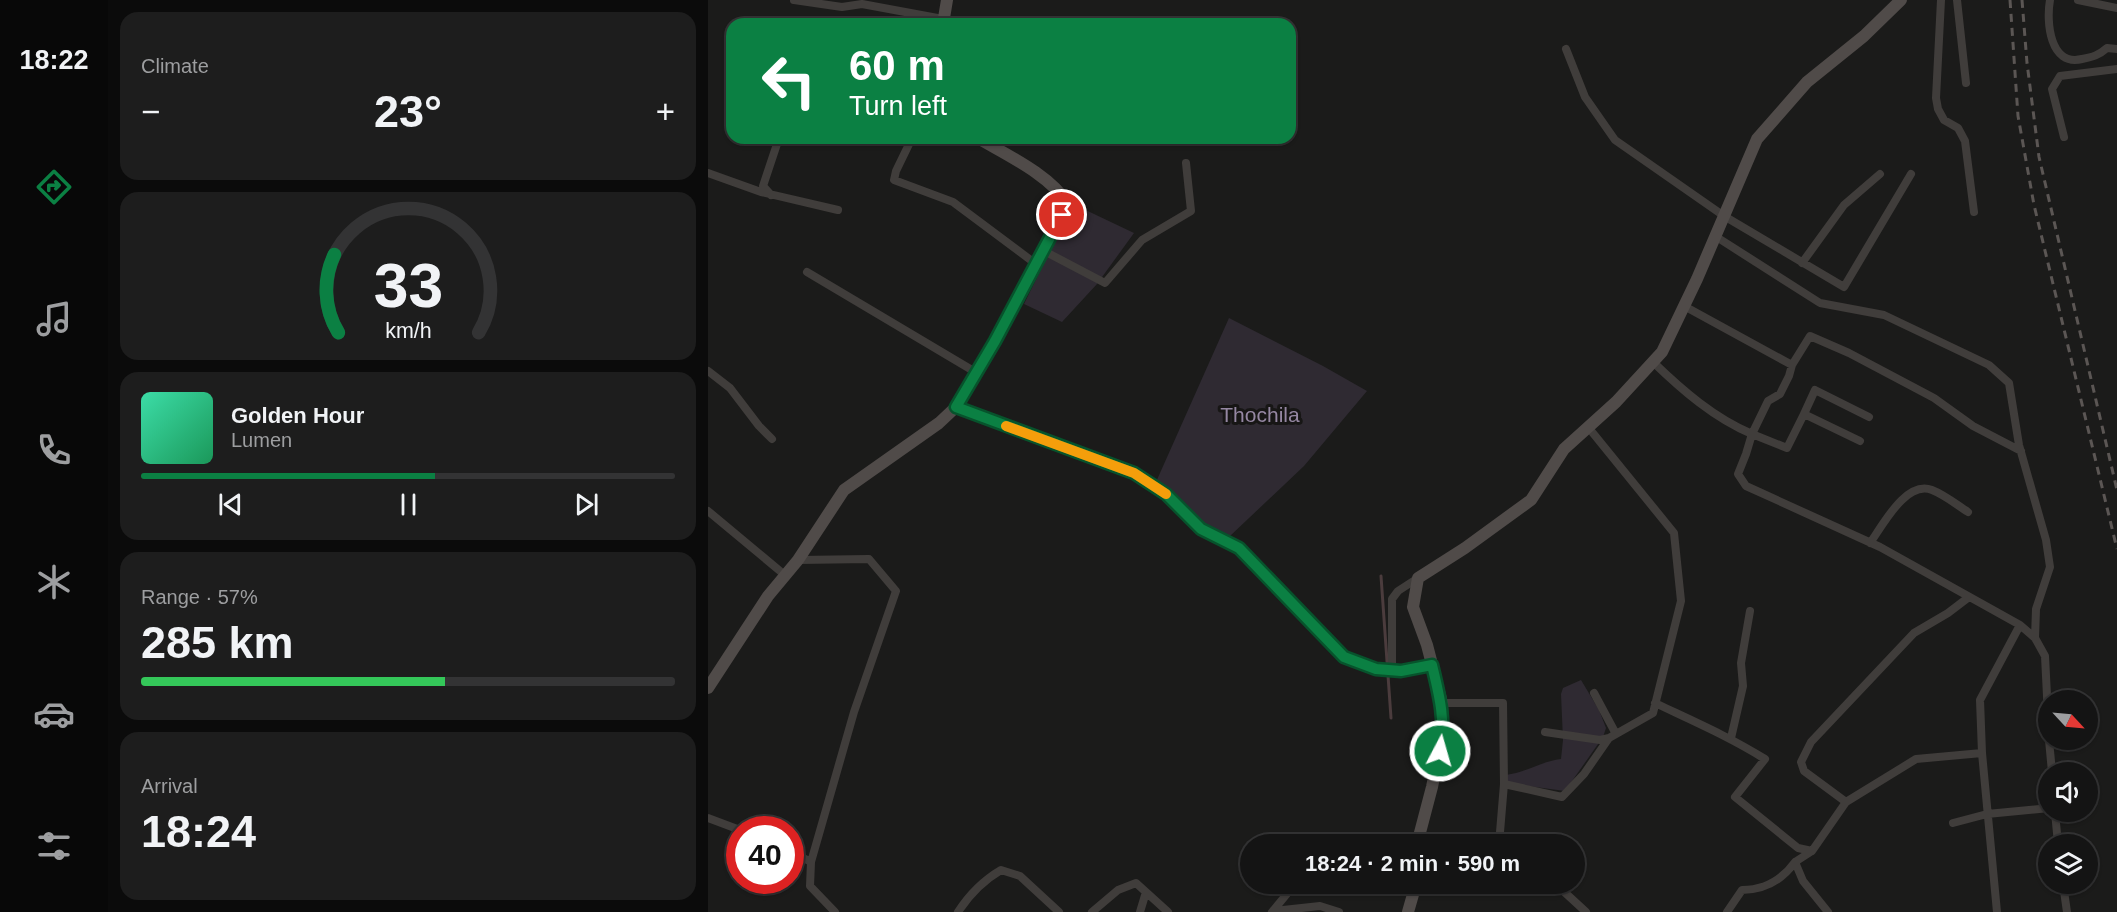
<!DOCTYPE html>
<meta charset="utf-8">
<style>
:root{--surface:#141414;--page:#1d1d1d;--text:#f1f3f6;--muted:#9d9ea0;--line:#333334;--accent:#0b8043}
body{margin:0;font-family:Helvetica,sans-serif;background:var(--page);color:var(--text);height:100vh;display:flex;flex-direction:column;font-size:22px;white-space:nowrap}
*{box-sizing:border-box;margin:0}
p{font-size:20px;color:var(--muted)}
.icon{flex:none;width:33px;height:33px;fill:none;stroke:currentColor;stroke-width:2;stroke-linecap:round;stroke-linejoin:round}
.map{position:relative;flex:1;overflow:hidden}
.panel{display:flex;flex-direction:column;gap:12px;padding:12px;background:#0b0b0b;width:600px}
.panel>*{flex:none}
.top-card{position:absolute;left:18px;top:18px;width:570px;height:126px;border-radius:18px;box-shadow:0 2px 4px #0004,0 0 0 2px var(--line);background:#0b8043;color:#fff;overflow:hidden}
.needle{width:39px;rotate:116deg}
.buttons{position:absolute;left:1330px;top:690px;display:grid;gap:12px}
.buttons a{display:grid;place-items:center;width:60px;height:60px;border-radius:50%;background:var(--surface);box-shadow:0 2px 4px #0004,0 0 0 2px var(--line);font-size:30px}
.speed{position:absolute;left:18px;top:816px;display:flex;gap:12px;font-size:30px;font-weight:700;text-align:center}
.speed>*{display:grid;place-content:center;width:78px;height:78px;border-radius:50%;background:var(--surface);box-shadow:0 2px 4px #0004,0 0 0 2px var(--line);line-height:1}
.speed .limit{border:9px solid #d22;background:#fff;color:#111}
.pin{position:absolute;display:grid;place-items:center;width:51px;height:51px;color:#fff;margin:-26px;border:3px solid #fff;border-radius:50%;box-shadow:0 2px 6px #0007}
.me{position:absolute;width:66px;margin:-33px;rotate:6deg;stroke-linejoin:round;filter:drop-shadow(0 0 4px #0008)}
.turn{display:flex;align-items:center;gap:21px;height:126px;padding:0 24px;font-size:27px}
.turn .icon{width:78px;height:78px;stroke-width:2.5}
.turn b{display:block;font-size:42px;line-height:51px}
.big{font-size:45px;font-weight:700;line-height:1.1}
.panel .card{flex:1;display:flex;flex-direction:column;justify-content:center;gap:9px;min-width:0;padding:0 21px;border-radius:18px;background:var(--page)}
.panel .dial{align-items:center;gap:0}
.dial svg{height:156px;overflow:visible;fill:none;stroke:var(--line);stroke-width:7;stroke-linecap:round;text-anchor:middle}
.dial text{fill:var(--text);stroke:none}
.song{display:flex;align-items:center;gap:18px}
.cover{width:72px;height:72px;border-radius:9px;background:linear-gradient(135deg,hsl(160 70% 55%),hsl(150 70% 35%))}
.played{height:6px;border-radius:3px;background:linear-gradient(90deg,var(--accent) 55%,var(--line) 55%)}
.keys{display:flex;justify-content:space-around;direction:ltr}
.heat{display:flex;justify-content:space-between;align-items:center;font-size:33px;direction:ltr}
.charge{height:9px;border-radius:4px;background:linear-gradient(90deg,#34c759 57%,var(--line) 0)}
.trip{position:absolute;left:532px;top:834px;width:345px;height:60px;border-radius:30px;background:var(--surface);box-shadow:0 2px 4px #0004,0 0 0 2px var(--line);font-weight:700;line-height:60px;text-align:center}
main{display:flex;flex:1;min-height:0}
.tabs{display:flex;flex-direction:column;width:108px;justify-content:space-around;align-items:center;background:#080808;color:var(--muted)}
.tabs .icon{width:42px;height:42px}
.tabs .active{color:var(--accent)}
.tabs b{font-size:27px;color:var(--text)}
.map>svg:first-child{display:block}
.park{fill:#2f2a32}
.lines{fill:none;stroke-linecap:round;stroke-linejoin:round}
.stream{stroke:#4b3c3d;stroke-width:3}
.street{stroke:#403d3b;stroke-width:8}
.secondary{stroke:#504b49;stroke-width:12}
.rail{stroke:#5b5654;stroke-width:3;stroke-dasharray:8 6;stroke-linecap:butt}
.route-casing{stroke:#07532c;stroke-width:15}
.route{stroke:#0b8043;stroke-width:10}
.slow{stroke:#f59e0b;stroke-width:10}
.labels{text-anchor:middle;stroke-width:6;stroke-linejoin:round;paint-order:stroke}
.park-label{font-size:21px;fill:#9587a2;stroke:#171615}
</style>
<main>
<nav class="tabs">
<b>18:22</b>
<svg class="icon active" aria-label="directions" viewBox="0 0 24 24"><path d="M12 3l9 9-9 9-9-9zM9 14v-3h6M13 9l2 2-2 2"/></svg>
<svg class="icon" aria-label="music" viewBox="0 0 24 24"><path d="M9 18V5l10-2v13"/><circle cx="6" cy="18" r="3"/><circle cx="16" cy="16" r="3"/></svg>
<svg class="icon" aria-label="phone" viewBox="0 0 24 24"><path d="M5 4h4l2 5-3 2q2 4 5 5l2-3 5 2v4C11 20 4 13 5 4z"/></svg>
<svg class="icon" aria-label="climate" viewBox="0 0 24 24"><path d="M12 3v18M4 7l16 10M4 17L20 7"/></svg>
<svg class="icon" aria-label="car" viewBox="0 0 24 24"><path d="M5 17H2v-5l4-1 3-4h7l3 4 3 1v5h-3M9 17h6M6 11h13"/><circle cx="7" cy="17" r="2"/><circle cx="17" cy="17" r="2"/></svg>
<svg class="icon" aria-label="filters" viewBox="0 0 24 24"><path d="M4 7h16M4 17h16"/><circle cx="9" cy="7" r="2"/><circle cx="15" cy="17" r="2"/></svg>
</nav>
<section class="panel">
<div class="card"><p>Climate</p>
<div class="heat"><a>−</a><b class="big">23°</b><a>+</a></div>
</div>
<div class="card dial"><svg viewBox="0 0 100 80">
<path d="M14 69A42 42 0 1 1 86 69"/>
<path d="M14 69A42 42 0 0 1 12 29" stroke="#0b8043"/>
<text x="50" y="56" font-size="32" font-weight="700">33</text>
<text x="50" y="72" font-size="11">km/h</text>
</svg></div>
<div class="card">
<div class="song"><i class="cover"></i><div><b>Golden Hour</b><p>Lumen</p></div></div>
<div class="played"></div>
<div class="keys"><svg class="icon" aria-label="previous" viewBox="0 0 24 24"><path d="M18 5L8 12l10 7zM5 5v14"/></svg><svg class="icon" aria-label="pause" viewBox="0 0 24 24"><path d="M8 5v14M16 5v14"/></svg><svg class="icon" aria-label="next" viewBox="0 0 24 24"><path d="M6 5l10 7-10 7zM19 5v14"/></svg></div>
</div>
<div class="card"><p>Range · 57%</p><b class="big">285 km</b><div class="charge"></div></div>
<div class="card"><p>Arrival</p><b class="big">18:24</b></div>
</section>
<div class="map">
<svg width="1409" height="912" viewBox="0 0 1409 912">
<rect width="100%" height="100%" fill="#1b1b1a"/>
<path class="park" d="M365 204 426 233 389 284 354 322 316 304Z
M521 318 615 366 659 391 596 466 522 536 503 529 448 482Z
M873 680 891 710 898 728 895 737 857 791 798 783V775C817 773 834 761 853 759L855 740 853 694 855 688Z"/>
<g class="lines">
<path class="stream" d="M673 576 683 718"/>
<path class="street" d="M86 0 134 7 154 4 235 19
M1233 0 1228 98 1230 109 1236 120 1250 128 1257 141 1266 212
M1249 0 1258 83
M1342 0C1338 22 1342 67 1374 59 1385 57 1391 55 1399 48L1409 49
M1370 0 1409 8
M858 49 877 97 907 140 1016 216 1136 287 1203 174
M1356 137 1344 89 1352 76 1409 69
M204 138 188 171 186 180 245 202 328 264
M0 173 53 192 130 210
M63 195 55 186 71 138
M1007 236 1112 303 1176 315 1281 365 1301 383 1311 445 1338 540 1342 567 1328 609 1327 638
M336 251 397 283 434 240 483 211 478 163
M1094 263 1136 205 1172 174
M99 272 269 373
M976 306 1084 365 1102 336 1141 353 1226 398 1265 426 1313 451
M945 362C974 390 1006 418 1044 434L1038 454 1030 474 1038 486 1172 547 1312 625 1327 638 1337 656 1341 736
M1084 365 1081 376 1072 394 1060 401 1044 434 1079 448 1096 414 1152 441
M0 371 22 388 51 426 64 439
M248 407 426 473 458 494 493 529 531 548 636 657 668 669 693 671 724 665
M1096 414 1107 390 1161 417
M0 511 78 576
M1162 543C1175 525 1198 480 1224 490 1237 495 1249 505 1260 512
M90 560 161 559 188 591 146 712 103 862
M684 670V599L690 591 710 578
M886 693 908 734
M734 703H795L796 784 791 844
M947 703C985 721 1022 737 1057 759L1027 797 1090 848 1104 851 1087 862
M837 732 892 740 901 738
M1023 738 1035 686 1033 663 1042 611
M1341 740 1344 772
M1274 753 1289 912
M796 784 854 797 876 774 901 738 945 713 973 601 966 533 880 427
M1138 802 1096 771 1093 762 1103 742 1206 633 1240 613 1261 597
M1347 812 1350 844
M0 818 32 830
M1245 823 1279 814 1341 808
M82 851 103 862 102 886 127 912
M1104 851 1138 802 1208 759 1274 753 1272 700 1312 625
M834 884 852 888 878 912
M1355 884 1359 912
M250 912C261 895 276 880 293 870L312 876 351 912
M384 912 410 890 428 883 460 912
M432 912 438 892
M564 912 587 884
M572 912 575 910 612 906 631 912
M1019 912 1034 890C1056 890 1074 880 1087 862L1095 881 1120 912"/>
<path class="secondary" d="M235 24 239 0
M0 688 60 596 90 560 136 490 231 423 248 407 276 360 360 204C342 175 299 155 270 138
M709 844 724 787 735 733 734 703 719 645 705 607 710 578 757 548 823 500 856 449 908 402 954 352 989 279 1049 139 1099 82 1156 36 1193 0
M700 912 708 884"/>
<path class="rail" d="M1302 0 1310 116 1326 205 1409 549
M1314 0 1319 63 1331 157 1409 490"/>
</g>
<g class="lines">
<g class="route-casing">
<path id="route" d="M354 215 287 341 248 407 426 473 458 494 493 529 531 548 636 657 668 669 693 671 724 665C731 694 738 720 732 751"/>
</g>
<use href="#route" class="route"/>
<path class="slow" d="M298 426 426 473 458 494"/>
</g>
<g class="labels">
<g class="park-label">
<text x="552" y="422">Thochila</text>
</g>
</g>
</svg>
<div class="buttons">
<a><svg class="needle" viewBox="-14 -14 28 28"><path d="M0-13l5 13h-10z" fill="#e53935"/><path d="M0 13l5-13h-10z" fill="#9d9ea0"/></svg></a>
<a><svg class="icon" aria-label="sound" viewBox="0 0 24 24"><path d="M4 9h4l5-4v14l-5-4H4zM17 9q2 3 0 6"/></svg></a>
<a><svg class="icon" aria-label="layers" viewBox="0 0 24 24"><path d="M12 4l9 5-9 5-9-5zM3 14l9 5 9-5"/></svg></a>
</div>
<div class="speed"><div class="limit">40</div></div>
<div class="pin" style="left:354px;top:215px;background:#d93025"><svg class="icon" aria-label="arrive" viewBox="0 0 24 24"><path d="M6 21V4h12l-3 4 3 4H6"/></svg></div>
<svg class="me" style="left:732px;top:751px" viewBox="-20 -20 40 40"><circle r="17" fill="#0b8043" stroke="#fff" stroke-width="3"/><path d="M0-11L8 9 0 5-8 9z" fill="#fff"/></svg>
<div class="trip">18:24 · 2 min · 590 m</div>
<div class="top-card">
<div class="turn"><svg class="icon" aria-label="left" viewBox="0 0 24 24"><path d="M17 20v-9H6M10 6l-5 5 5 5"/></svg><div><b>60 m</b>Turn left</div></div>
</div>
</div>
</main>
